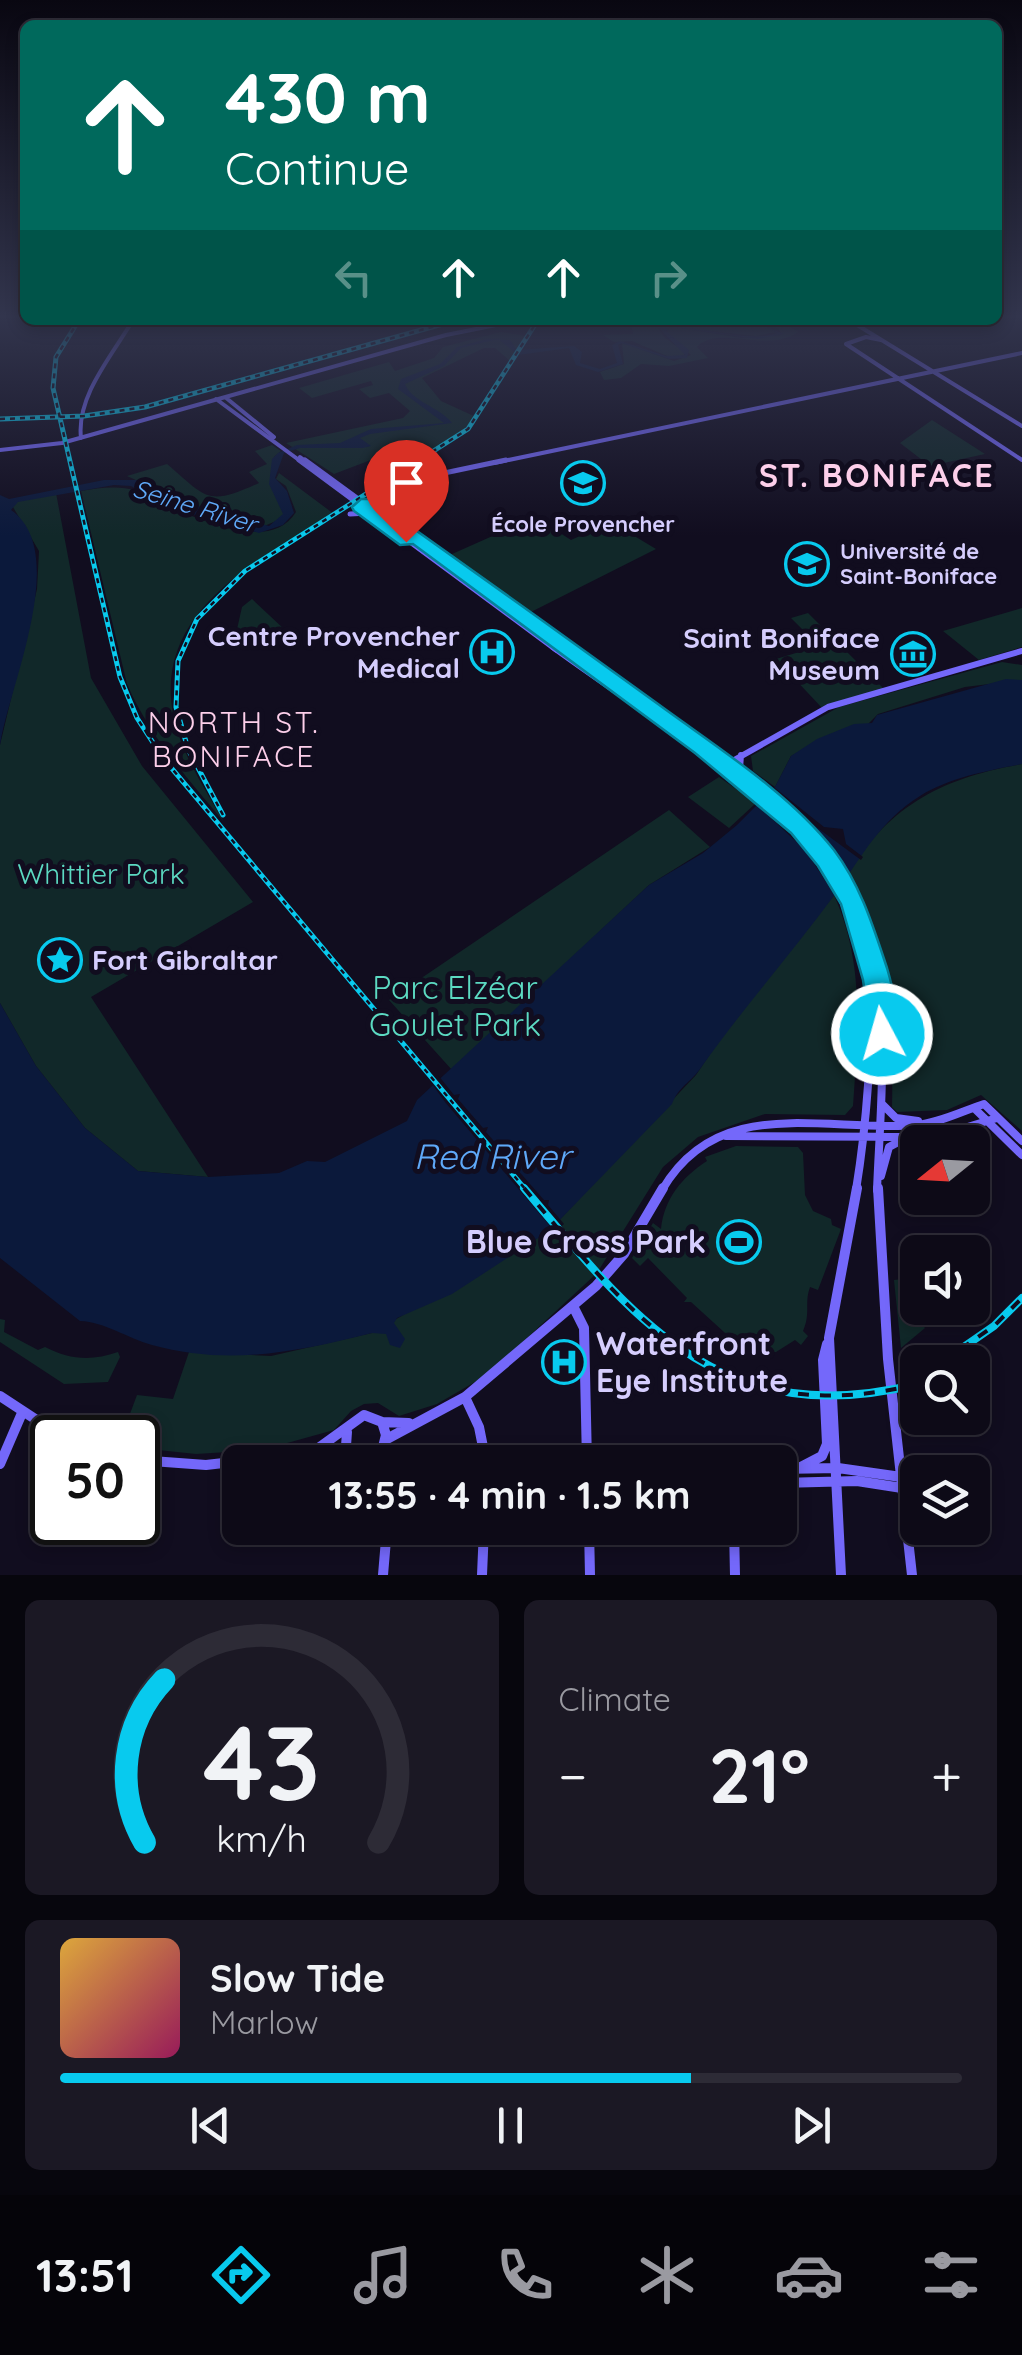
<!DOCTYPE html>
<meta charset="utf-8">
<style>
:root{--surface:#0d0a17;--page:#1b1824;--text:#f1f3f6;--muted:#9a9aa1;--line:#2d2b36;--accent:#08caee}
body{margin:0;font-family:Quicksand,sans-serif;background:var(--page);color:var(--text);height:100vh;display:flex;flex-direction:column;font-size:38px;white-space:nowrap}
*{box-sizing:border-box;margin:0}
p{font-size:32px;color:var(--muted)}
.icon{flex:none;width:55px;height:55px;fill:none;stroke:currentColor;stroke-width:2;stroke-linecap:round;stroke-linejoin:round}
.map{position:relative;height:1575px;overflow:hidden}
.panel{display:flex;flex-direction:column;gap:25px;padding:25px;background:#07060d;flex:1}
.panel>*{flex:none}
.hud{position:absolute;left:20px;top:20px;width:982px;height:305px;border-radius:15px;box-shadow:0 5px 15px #0003,0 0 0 2px var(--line);background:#00695c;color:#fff;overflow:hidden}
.needle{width:65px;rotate:252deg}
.tools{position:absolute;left:900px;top:1125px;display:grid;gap:20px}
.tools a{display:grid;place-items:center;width:90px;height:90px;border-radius:15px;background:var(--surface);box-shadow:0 5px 15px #0003,0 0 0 2px var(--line);font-size:50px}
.speed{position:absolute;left:30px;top:1415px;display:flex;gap:20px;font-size:50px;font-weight:700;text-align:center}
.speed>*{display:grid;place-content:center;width:130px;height:130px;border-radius:50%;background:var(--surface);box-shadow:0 5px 15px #0003,0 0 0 2px var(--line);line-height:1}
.speed .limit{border:5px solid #111;border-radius:15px;background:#fff;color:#111}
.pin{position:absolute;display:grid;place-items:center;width:85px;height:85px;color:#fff;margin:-102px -42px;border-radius:50% 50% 50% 0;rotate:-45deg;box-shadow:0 0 10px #0007}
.pin .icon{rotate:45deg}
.me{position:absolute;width:110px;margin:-55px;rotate:354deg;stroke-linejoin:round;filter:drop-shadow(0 0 8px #0008)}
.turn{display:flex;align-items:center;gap:35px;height:210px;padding:0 40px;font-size:45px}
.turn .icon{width:130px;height:130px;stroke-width:2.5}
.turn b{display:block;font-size:70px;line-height:85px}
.lanes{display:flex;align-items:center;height:95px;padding:0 40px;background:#0003;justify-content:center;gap:50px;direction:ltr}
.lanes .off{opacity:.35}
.big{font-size:75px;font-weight:800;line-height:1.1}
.panel .card{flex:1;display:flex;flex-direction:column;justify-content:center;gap:15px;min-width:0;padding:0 35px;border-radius:15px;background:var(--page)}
.panel .dial{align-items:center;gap:0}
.dial svg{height:260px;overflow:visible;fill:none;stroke:var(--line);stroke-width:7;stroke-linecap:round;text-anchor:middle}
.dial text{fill:var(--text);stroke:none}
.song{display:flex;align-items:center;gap:30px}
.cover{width:120px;height:120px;border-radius:15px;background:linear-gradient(135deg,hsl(40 70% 55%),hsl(330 70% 35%))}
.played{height:10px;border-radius:5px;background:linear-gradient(90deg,var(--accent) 70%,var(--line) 70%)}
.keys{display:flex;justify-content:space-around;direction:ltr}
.heat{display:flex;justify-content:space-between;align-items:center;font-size:55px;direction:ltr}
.panel .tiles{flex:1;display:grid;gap:25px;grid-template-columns:1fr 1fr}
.card:last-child{grid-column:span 2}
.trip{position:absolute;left:222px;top:1445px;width:575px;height:100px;border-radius:15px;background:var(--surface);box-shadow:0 5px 15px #0003,0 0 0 2px var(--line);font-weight:800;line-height:100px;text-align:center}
.tabs{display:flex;height:160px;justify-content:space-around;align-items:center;background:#050409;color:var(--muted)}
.tabs .icon{width:70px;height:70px}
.tabs .on{color:var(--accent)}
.tabs b{font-size:45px;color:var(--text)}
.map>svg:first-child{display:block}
.green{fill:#112829}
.water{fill:#0b193b}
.pier{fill:#110d1f}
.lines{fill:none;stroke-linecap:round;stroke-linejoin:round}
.secondary-far4{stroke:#7468fa;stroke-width:4}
.secondary-far3{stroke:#7468fa;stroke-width:5}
.secondary-far2{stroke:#7468fa;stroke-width:6}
.secondary-far1{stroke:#7468fa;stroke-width:8}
.secondary{stroke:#7468fa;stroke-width:10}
.rail-far1-casing{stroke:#08caee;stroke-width:5}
.rail-casing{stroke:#08caee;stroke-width:8}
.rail-far1{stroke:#110d1f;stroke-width:2.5;stroke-dasharray:5;stroke-linecap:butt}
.rail{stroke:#110d1f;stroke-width:4;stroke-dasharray:11;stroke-linecap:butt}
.route{fill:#08caee;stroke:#05839b;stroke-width:2.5}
.labels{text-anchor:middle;stroke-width:10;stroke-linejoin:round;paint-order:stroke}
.far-poi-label{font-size:22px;font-weight:bold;fill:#d5cdfd;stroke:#110d1f}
.far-water-label{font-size:25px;font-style:italic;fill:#5fa9f9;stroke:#110d1f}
.poi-label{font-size:28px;font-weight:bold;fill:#d5cdfd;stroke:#110d1f;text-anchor:end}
.park-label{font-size:28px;fill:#5cdac2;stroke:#110d1f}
.neighbourhood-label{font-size:30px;letter-spacing:2.5px;fill:#fdcfea;stroke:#110d1f}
.far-district-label{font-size:32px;font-weight:bold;letter-spacing:2.5px;fill:#fdcfea;stroke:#110d1f}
.near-park-label{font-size:32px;fill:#5cdac2;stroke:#110d1f}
.near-poi-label{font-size:32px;font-weight:bold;fill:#d5cdfd;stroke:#110d1f;text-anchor:end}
.near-water-label{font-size:35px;font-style:italic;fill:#5fa9f9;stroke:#110d1f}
</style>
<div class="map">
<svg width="1022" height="1575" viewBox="0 0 1022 1575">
<rect width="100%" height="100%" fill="#110d1f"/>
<path class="green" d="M631 320H698L705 326 749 320 777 332 756 336 675 327 741 338 782 335 778 328 756 320H779L798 332C767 354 717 324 697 347L708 358 669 366 641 364 621 378 604 380 600 372 624 364 622 343 674 361 691 355 667 333 670 326 658 328 664 337 684 352V357L667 356 632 341 614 342 603 335 633 334Z
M501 332 526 336 510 361 495 348H484L422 378 441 401 476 417 457 436 421 458 405 447 334 474 286 443 403 418 410 411 389 393 370 398 359 389 373 385 371 381 312 398 299 388 389 362 395 371 434 358 443 347Z
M932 420 985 454 930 466 900 443Z
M272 445 281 451 274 457 271 484 284 508 283 518 262 527 187 503 127 476 167 464C207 498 207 507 259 483L249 472 267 464 255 451Z
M279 473 334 514C253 563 141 617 178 733 188 764 208 794 224 822 187 778 150 737 127 684L81 491C98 488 120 485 136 491 175 507 266 561 296 512L286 486 276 479Z
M56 493 91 678 142 766 253 902 91 997 208 1177 138 1171 85 1128 36 1066 0 1003V745L37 589 39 551 10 502Z
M535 517 571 540 611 522 656 549 523 616 443 558Z
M252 599 284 629 233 647 242 607Z
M1022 608V647L979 660 943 631Z
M808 613 885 690 823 709 776 659 819 646 791 618Z
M1002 662 1022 665V680L965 687 878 714 867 725 839 731 791 756 775 787 753 771 751 756 839 707Z
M1022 764V1131L981 1095 947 1110 897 1112 892 1107C894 1027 884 951 845 879 886 807 941 778 1022 764Z
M719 777 756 803 729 828 688 797Z
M669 810 710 847 649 885 452 1070 389 1000Z
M834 895C865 964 858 1032 853 1106L845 1115 765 1114 698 1137 663 1167 597 1273 487 1375 437 1404 399 1416 378 1403 364 1404 351 1411 334 1430 262 1450 196 1454 158 1450 152 1456 138 1453V1438H121L137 1395 173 1399 189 1352 271 1356 372 1333 549 1231 696 1075 734 1018Z
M736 1146 798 1147 803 1153 805 1195 813 1211 831 1219 832 1225 841 1229 818 1290 810 1287C804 1303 811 1313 803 1331L808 1336 801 1345 795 1340 776 1352H763V1358L734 1350 735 1342 691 1302H684L687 1298 648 1258 640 1266 632 1258 653 1223 661 1229C664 1199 682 1177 707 1161L705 1157Z
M902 1279 914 1315 925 1328 901 1348 894 1280Z
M0 1319 5 1320 4 1332 38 1350 45 1347C70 1360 92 1361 118 1352L120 1357 108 1382 64 1384 0 1342Z"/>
<path class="water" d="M749 320 784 334 758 339 670 327 666 331 689 350 687 358 669 359 622 343 618 345 623 364 598 372 576 365 569 348 518 355 498 339 461 348 444 366 405 384C412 402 440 407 452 423L370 434 360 438 371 446 363 448H300L284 453 275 478 287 491 294 513 283 525 259 533 168 507 131 486 114 485 18 502 11 510C71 552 9 686 0 745V495L9 499 104 480H136L177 500 269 526 283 514 269 484 272 459 278 453 297 445 340 443 371 429 444 423 398 389 401 379 440 364 457 347 487 339 510 340 517 350 574 346 582 352 580 363 600 369 617 363 612 345 620 341 666 356 685 355 658 327C695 322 744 345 777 333Z
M1006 679 1022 680V764C990 770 948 778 920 796 880 821 862 856 836 893 792 953 743 1008 700 1069 691 1082 678 1087 672 1104L549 1231 452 1294 397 1318 394 1323 405 1339 400 1348 390 1345 386 1334 372 1333C297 1352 228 1366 152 1345 127 1338 105 1322 80 1321L0 1258V1003L36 1066 85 1128 138 1171 208 1177 279 1173 307 1161 325 1162 407 1121 417 1100 649 885 703 853 737 825 775 787 791 756 817 739 854 724 872 723 877 715Z"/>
<path class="pier" d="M770 784 824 827 843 829 846 844 863 857 861 860 770 793 820 845 845 879 847 884 837 899 806 851 752 800Z
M438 1075 454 1095 460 1094 458 1099 483 1128 488 1127 486 1132 513 1163H518L516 1168 544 1200H549L548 1205 564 1224 555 1232 445 1102 430 1081Z"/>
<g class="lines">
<path class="secondary-far4" d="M849 320 1022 426
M881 340 866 337 846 344 1022 460
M225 397 274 437
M216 399 303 463
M81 438C76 396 113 354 133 320
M0 450 62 443 446 335 501 324 576 320
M300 457 308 463
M494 463 1022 353"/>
<path class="secondary-far3" d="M299 460 556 650
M305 460 565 650
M365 503 411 480 506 460
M350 514 368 513"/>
<path class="secondary-far2" d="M553 647C627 702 800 808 837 887
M562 647 737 774 806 834 845 887
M741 755 740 769 752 782
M722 767 828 707 1022 651"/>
<path class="secondary-far1" d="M836 885C849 915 863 947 868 981 875 1035 865 1135 856 1190
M843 885C896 978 881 1088 877 1190
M882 1104 896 1118 918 1121
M975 1109 1022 1155
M726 1136 935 1137 997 1118
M881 1176 889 1147 904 1139
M662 1190C719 1092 826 1133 917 1125 939 1123 963 1111 984 1104L1022 1141"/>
<path class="secondary" d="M878 1188 888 1359 912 1575
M573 1306 584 1328 587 1462
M0 1396 64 1438
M465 1397 479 1427 486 1462
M347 1432 346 1446 352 1457
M385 1440 465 1397 596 1286 624 1254 663 1188
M317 1449 364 1415 382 1422 409 1423
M138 1460 206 1465 319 1452 361 1462
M361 1462 382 1451 386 1435 382 1422
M0 1464 22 1413
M780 1469 838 1468 901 1477
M797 1469 822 1456 827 1444 823 1360 827 1344
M780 1483 857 1481 902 1488
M589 1528 590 1575
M734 1528 735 1575
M383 1575 387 1528
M482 1575 484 1528
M841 1575 829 1338 857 1188"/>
<g class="rail-far1-casing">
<path id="rail-far1" d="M79 320 56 357 53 388 120 677 137 718 163 758 526 1190
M0 419 84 416 145 407 457 320
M223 815 188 749 176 707 178 661 197 619 245 571 468 429 538 320"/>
</g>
<g class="rail-casing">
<path id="rail" d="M524 1188C637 1323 722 1432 918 1384
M942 1362 994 1326 1022 1298"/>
</g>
<use href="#rail-far1" class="rail-far1"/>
<use href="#rail" class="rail"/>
</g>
<linearGradient id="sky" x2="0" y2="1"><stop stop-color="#090711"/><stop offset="0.59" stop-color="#32354d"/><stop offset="1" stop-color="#32354d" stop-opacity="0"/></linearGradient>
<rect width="1022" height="536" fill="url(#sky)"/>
<path class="route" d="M361 499H372C468 567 563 635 658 704 718 748 788 792 834 850 861 886 873 926 887 968 893 988 901 1023 893 1043L882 1046 872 1043 863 980 841 904 818 866 791 833 695 753 413 544 400 545 354 511 352 507Z"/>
<defs>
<g id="school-ring" transform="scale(2.25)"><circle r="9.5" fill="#110d1f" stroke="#08caee" stroke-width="1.5"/><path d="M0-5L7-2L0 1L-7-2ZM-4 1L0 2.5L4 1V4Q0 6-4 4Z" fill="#08caee"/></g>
<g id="university-ring" transform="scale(2.25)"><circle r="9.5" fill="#110d1f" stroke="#08caee" stroke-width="1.5"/><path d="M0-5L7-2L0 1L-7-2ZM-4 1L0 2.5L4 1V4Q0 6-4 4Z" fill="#08caee"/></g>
<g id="hospital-ring" transform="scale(2.25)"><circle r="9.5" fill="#110d1f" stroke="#08caee" stroke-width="1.5"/><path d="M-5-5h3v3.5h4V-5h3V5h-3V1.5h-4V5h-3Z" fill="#08caee"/></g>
<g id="museum-ring" transform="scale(2.25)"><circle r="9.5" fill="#110d1f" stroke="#08caee" stroke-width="1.5"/><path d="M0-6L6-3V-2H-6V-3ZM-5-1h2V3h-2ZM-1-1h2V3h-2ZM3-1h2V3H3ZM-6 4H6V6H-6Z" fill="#08caee"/></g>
<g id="sight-ring" transform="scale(2.25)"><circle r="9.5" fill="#110d1f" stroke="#08caee" stroke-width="1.5"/><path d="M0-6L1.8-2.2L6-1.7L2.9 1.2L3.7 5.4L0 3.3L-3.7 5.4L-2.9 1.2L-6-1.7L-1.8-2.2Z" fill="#08caee"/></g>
<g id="stadium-ring" transform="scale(2.25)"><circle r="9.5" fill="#110d1f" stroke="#08caee" stroke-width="1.5"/><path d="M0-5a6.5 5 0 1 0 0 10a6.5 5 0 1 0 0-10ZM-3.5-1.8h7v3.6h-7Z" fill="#08caee"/></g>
</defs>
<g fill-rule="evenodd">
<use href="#school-ring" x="583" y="483"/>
<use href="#university-ring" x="807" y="564"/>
<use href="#hospital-ring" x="492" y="652"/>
<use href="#museum-ring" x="913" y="654"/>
<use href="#sight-ring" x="60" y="960"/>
<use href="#stadium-ring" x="739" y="1242"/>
<use href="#hospital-ring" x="564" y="1362"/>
</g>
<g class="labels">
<g class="far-poi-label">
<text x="583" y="532">École Provencher</text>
<text x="840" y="559" text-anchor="start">Université de<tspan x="840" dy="25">Saint-Boniface</tspan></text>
</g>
<g class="far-water-label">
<text transform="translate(195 506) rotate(17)" y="9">Seine River</text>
</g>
<g class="poi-label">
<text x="460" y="646">Centre Provencher<tspan x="460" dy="32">Medical</tspan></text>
<text x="880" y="648">Saint Boniface<tspan x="880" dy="32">Museum</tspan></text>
<text x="92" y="970" text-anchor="start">Fort Gibraltar</text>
</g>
<g class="park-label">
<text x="101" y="884">Whittier Park</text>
</g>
<g class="neighbourhood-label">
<text x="234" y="733">NORTH ST.<tspan x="234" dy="34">BONIFACE</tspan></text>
</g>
<g class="far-district-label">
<text x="877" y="487">ST. BONIFACE</text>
</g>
<g class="near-park-label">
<text x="455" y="999">Parc Elzéar<tspan x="455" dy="37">Goulet Park</tspan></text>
</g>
<g class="near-poi-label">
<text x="706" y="1253">Blue Cross Park</text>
<text x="596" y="1355" text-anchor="start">Waterfront<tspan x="596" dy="37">Eye Institute</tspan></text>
</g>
<g class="near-water-label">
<text x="492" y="1169">Red River</text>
</g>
</g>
</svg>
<div class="tools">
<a><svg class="needle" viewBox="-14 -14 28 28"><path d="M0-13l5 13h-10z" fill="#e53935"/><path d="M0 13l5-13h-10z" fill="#9a9aa1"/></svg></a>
<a><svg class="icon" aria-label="sound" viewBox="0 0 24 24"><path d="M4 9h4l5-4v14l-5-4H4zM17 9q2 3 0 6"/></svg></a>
<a><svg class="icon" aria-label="search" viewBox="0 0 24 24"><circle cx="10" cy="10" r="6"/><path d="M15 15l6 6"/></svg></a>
<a><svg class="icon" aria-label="layers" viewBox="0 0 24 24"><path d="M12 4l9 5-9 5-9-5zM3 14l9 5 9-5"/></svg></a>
</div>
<div class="speed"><div class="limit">50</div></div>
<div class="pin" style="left:406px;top:542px;background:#d93025"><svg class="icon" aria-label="arrive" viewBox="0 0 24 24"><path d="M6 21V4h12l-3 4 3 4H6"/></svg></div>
<svg class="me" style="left:882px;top:1034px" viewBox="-20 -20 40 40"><circle r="17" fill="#08caee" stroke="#fff" stroke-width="3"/><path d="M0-11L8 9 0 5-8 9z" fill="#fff"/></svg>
<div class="trip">13:55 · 4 min · 1.5 km</div>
<div class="hud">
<div class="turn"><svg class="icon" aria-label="ahead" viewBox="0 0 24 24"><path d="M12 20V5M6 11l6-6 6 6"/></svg><div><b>430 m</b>Continue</div></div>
<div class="lanes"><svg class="icon off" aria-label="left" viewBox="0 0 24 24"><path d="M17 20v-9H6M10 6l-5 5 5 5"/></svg><svg class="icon" aria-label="ahead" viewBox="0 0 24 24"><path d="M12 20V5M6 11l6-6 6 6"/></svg><svg class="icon" aria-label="ahead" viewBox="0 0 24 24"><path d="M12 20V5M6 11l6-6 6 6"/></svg><svg class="icon off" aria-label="right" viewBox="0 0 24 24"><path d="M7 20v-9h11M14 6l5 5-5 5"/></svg></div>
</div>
</div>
<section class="panel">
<div class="tiles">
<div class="card dial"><svg viewBox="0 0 100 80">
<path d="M14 69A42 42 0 1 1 86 69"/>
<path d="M14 69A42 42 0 0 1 20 19" stroke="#08caee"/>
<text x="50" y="56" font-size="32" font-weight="700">43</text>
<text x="50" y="72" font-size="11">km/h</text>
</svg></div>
<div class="card"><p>Climate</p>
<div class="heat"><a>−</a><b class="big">21°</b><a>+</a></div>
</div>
<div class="card">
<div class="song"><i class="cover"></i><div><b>Slow Tide</b><p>Marlow</p></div></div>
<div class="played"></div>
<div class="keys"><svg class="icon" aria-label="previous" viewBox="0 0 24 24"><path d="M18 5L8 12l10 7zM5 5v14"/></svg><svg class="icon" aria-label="pause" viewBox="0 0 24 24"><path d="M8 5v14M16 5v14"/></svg><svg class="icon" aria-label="next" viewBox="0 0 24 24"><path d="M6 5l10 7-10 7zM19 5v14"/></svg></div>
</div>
</div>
</section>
<nav class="tabs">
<b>13:51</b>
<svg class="icon on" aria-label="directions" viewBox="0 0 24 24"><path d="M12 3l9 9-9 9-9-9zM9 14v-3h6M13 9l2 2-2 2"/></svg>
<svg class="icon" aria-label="music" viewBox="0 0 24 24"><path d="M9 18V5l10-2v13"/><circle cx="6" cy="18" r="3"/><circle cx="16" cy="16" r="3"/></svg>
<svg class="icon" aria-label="phone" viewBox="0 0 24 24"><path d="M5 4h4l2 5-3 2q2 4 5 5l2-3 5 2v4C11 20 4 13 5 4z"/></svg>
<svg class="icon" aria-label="climate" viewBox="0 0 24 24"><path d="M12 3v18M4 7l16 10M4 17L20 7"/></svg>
<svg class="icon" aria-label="car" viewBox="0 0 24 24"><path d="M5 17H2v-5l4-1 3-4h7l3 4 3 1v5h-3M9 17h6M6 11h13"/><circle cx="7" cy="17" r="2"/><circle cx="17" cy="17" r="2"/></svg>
<svg class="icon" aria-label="filters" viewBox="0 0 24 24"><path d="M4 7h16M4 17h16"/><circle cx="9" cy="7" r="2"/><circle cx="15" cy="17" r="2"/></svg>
</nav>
